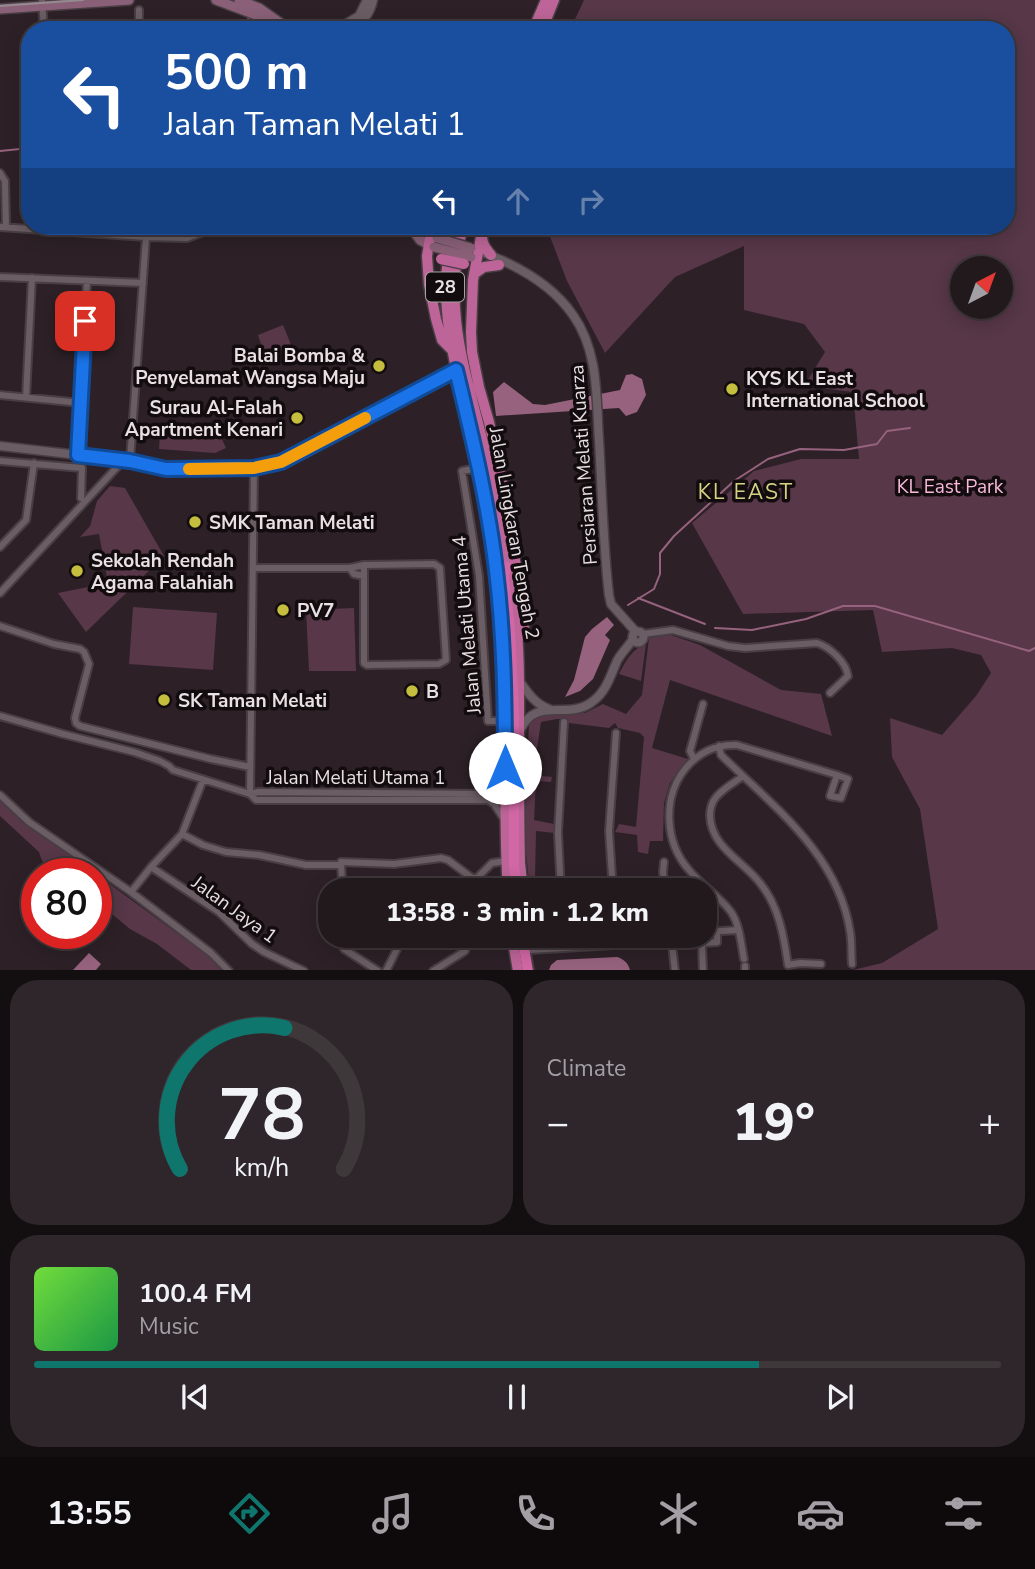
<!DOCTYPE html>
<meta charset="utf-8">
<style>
:root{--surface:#22191d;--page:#2e262a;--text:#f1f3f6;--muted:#a2a0a4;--line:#3f383b;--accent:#0f766e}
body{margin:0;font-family:"Nunito Sans",sans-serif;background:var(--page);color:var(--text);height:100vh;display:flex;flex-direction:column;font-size:26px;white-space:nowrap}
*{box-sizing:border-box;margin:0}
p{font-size:23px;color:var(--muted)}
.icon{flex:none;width:38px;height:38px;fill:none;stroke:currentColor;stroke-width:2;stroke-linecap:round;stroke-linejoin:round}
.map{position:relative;height:970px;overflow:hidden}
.sheet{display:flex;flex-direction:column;gap:10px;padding:10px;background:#130e10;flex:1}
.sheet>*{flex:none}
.guide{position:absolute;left:21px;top:21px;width:994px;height:214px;border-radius:28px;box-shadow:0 4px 18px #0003,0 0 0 2px var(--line);background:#1a4fa0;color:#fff;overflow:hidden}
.needle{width:46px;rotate:41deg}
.fabs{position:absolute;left:950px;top:256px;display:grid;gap:14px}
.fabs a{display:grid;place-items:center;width:63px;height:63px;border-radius:50%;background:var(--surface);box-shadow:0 4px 18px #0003,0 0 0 2px var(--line);font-size:35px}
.speed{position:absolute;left:21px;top:858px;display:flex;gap:14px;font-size:35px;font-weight:700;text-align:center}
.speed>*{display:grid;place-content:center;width:91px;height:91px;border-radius:50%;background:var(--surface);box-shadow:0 4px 18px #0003,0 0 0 2px var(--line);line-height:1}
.speed .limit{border:10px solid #d22;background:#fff;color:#111}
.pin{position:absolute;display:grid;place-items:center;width:60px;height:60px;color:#fff;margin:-30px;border-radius:14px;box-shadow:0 4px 10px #0006}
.me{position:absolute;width:77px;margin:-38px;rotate:0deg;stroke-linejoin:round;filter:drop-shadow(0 0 5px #0008)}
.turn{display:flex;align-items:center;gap:24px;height:147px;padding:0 28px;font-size:32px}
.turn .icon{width:91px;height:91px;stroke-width:2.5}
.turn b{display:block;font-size:49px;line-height:60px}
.lanes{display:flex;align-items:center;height:66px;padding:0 28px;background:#0003;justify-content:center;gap:35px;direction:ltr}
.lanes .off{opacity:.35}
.big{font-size:52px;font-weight:800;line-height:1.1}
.sheet .widget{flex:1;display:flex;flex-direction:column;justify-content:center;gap:10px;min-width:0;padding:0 24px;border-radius:28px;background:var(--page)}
.sheet .dial{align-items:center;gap:0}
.dial svg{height:182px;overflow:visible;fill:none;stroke:var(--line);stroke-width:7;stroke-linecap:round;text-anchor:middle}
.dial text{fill:var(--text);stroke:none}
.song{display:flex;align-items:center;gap:21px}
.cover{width:84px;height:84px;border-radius:10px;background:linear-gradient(135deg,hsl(100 70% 55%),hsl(140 70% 35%))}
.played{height:7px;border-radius:4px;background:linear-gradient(90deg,var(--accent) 75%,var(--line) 75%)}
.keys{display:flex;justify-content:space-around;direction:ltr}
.heat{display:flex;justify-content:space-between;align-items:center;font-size:38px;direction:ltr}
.sheet .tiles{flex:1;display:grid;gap:10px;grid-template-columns:1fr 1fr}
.widget:last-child{grid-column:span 2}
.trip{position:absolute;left:318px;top:878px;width:399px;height:70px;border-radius:28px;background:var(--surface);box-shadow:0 4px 18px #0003,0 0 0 2px var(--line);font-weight:800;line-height:70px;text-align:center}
.tabs{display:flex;height:112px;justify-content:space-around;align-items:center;background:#0e0a0c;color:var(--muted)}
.tabs .icon{width:49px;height:49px}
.tabs .active{color:var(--accent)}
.tabs b{font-size:32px;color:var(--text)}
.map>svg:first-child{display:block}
.green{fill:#573748;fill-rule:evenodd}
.water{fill:#96627e}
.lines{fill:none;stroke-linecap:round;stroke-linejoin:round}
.stream{stroke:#96627e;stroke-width:2}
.minor-casing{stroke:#483e43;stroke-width:10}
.tertiary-casing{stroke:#483e43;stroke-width:11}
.secondary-casing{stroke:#483e43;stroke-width:12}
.trunk-casing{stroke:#483e43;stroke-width:13}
.motorway-casing{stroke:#483e43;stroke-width:14}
.minor{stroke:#6a5d63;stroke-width:6}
.tertiary{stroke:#6a5d63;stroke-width:8}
.secondary{stroke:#896077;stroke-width:9}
.trunk{stroke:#bd6598;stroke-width:10}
.motorway{stroke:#d267a5;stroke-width:10}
.tram{stroke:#948a8f;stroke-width:2}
.secondary-bridge-casing{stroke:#483e43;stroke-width:12;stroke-linecap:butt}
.trunk-bridge-casing{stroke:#483e43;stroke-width:13;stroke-linecap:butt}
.secondary-bridge{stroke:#896077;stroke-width:9}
.trunk-bridge{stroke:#bd6598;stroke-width:10}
.route-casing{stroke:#114b97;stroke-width:18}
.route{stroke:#1a73e8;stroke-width:12}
.slow{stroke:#f59e0b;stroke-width:12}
.poi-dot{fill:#c4bd3e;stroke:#120c0f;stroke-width:2.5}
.labels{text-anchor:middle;stroke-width:7;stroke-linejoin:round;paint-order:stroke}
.shield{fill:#120c0f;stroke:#a8a0a4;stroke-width:2}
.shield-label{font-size:18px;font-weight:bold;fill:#e9e0e4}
.poi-label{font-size:19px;font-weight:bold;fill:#e9e0e4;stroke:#120c0f;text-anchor:start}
.street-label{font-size:19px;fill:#e9e0e4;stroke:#120c0f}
.park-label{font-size:19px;fill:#f9b9db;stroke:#120c0f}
.neighbourhood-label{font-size:21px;letter-spacing:2px;fill:#d6d284;stroke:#120c0f}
</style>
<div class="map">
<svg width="1035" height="971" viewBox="0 0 1035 971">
<rect width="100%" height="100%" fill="#2d2127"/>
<path class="green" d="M584 0H1035V970H853L882 963 938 929 920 809 892 757 890 718 942 735 976 696 991 673 981 655 952 648 882 652 873 610 743 614 692 523 754 471 801 459H859L853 392 804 386 825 352 804 324 744 310V246L675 277 605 353 567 281 546 226H1006V30H570ZM962 268H1001V306H962Z
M283 325 292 347 265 356 258 335Z
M216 426 226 448 215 453 159 449 160 433 192 434Z
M110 486 125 488 164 556 86 632 58 593 108 583 99 534 80 537 90 526 97 501Z
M133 607 217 613 213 670 129 664Z
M354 608 356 671H309L306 610Z
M668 634 700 645 781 690 821 694 832 736 670 680 652 748 688 759 670 783 664 803 663 841H650L648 854 638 852 637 835 615 832 619 824 636 827 644 737 640 733 618 728 615 723 609 728 569 723 567 719H557L541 722 533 775 552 777 551 782 536 781 534 820 554 824V833L536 831 535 878 553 879 555 886H537V891H530L524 834 529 724 541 715 560 712 585 713 603 704 626 714 642 695 649 638Z
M646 644 641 681 619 674C626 660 632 649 646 644Z
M0 799 22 820 95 873C72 873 46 881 39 852L0 816Z
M96 874 215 961 225 970H191L157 944 130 929 107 910 96 904Z
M536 936 560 939 564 946H537Z"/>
<path class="water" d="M632 374 642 379 646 395 637 412 626 416 619 408 496 416 493 392 504 382 533 404 545 405 620 390 626 375Z
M607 617 614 625 605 635 610 640 593 679 580 691 565 697 574 680 585 637 592 629Z
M89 953 101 964 96 970H73Z
M617 957C624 959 628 963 630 970H549L551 965 557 960Z"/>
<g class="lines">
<path class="stream" d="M239 30 250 17
M0 151 30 148
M638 598 705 624
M628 605 654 589 660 574V553L674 536 734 481 768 459 800 449 844 450 877 444 887 431 910 428
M715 628 752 630 806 619 843 606H875L1029 651 1035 648"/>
<g class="minor-casing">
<path id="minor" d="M42 0 44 30
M139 10V30
M0 173 5 181 6 227
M0 227 146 237 187 238 203 232 214 226
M0 277 143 283
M0 395 81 403
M26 397 32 278
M78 455 87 281
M0 461 82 468 81 498
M478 468 462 471 479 576 488 721H505
M0 547 26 520 34 463
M434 564 440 568 446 660 439 664 367 665 364 663V565Z
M253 568H350L364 565
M350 568 354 574 364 576
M0 593 119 465 130 461 146 237
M0 626 54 644 80 649 84 652 89 664 75 718 76 723 80 726 211 759 250 767
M643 634 673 630 728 646 745 648 817 643C830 647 846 662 848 676L830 693
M0 716 63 734 134 752 160 761 169 766 173 770 250 794 256 800H488L494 804 504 819
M719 746 721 755C773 806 838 854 850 931 852 942 851 953 852 964
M694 759 690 751 703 704
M743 776C734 783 720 790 714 800 711 805 710 811 710 816 711 847 743 861 760 883 779 906 784 937 788 965L800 963 821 964
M250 794 254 468
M250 794 258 792 488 794 498 785 503 774
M0 795 29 822 131 892 211 953 229 971
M182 834 203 845 226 852 259 855 306 865H341V862L394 864 441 858 448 860 472 878H477L492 863 506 861
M664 862 663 872 665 891
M341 865 343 891
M151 867 219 912 252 944 264 952 304 971
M474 891 477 878
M561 891 558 833 564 722
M613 891 609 831 616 733
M131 892 151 867 182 834 203 780
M705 932 738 930
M566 936V941L642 936
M671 936 675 971
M344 949 378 971
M529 950 630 944 636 937
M744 959C741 944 740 925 731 912 719 896 701 885 689 870 665 843 662 798 685 769 698 753 715 744 737 745L837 775 848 779 841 798 830 796 837 775
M745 966V971
M386 971 398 947 397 936
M433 971 465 951 470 936
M703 971 702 945 705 943 717 942V932"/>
</g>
<g class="tertiary-casing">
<path id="tertiary" d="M336 30 359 16 367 0
M349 30C362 23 370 15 373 0
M487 254C520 267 553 286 573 315 599 352 596 397 599 440 602 491 603 544 609 595L611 604 636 632
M0 446 130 461 166 469 254 468 281 462 456 370
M632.5 637a5.5 5.5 0 1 1 11 0a5.5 5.5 0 1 1-11 0Z
M520 682C528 693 535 704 549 709
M520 730C537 695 567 721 592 702 606 692 610 677 617 661 621 653 628 647 633 639"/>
</g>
<g class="secondary-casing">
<path id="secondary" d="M216 0 256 15 278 30
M239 0 259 8 290 30
M0 9 129 0
M410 226 420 240 433 247
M420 226 425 231 435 237"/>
</g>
<g class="trunk-casing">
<path id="trunk" d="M533 30 546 0
M542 30 554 0
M432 226 427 256 429 285 436 319 442 340 451 349
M454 226C435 297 454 361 470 430 481 477 491 524 496 572 500 607 503 642 505 678 507 749 503 820 508 891
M463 226C441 309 466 371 485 451 497 504 507 559 515 613 520 652 519 691 519 730 519 774 519 819 520 863L523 891
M483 226 473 280 471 332 472 352 479 387 489 422 508 511 517 574 524 628 517 641
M482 236C482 244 486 249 491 255
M474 274 484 267 499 265
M512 936 518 971"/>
</g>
<g class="motorway-casing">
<path id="motorway" d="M507 567 504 576 510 628 514 714V866L517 891
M522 936 528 971"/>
</g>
<use href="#minor" class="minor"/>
<use href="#tertiary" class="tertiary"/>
<use href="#secondary" class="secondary"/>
<use href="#trunk" class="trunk"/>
<use href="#motorway" class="motorway"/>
<path class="tram" d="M0 6 83 0"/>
<g class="secondary-bridge-casing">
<path id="secondary-bridge" d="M437 238 471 248
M434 247 471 257"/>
</g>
<g class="trunk-bridge-casing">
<path id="trunk-bridge" d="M441 259 464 264"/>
</g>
<use href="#secondary-bridge" class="secondary-bridge"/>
<use href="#trunk-bridge" class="trunk-bridge"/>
</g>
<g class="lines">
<g class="route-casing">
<path id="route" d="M85 321 78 455 130 461 166 469 254 468 281 462 456 370C472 436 488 502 496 570 504 636 505 701 505 768"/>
</g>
<use href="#route" class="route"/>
<path class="slow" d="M189 469 254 468 281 462 365 418"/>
</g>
<g class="poi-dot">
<circle cx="379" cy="366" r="7"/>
<circle cx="732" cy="389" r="7"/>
<circle cx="297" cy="418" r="7"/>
<circle cx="195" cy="522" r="7"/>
<circle cx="77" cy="571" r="7"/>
<circle cx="283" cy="610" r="7"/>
<circle cx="412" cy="691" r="7"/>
<circle cx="164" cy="700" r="7"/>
</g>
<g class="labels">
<rect class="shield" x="426" y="272.5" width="38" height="29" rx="5"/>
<g class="shield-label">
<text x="445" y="293">28</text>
</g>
<g class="poi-label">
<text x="365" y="362" text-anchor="end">Balai Bomba &amp;<tspan x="365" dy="22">Penyelamat Wangsa Maju</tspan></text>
<text x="746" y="385">KYS KL East<tspan x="746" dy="22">International School</tspan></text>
<text x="283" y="414" text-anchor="end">Surau Al-Falah<tspan x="283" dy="22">Apartment Kenari</tspan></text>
<text x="209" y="529">SMK Taman Melati</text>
<text x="91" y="567">Sekolah Rendah<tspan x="91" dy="22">Agama Falahiah</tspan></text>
<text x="297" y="617">PV7</text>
<text x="426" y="698">B</text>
<text x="178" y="707">SK Taman Melati</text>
</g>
<g class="street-label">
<text transform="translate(583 465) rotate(-94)" y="7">Persiaran Melati Kuarza</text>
<text transform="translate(515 533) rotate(80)" y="7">Jalan Lingkaran Tengah 2</text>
<text transform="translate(466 625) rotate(-95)" y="7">Jalan Melati Utama 4</text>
<text x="356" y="784">Jalan Melati Utama 1</text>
<text transform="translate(235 909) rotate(36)" y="7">Jalan Jaya 1</text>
</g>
<g class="park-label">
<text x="950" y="493">KL East Park</text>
</g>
<g class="neighbourhood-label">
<text x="746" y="499">KL EAST</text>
</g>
</g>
</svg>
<div class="fabs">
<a><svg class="needle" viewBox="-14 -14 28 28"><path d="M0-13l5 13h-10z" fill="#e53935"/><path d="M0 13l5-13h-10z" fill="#a2a0a4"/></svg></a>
</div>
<div class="speed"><div class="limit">80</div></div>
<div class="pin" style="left:85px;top:321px;background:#d93025"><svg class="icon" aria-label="arrive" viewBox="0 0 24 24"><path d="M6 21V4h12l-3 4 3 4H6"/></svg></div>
<svg class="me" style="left:505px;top:768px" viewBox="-20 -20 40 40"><circle r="19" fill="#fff"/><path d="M0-13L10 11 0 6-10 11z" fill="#1a73e8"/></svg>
<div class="trip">13:58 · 3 min · 1.2 km</div>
<div class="guide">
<div class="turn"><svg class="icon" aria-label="left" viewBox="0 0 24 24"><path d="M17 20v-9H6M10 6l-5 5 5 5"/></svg><div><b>500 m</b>Jalan Taman Melati 1</div></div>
<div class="lanes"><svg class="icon" aria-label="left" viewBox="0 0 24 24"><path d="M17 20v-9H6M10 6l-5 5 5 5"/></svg><svg class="icon off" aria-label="ahead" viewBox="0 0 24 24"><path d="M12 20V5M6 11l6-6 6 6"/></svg><svg class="icon off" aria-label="right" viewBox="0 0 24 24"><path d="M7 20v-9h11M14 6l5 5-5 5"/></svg></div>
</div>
</div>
<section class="sheet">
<div class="tiles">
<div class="widget dial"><svg viewBox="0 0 100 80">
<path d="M14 69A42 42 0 1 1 86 69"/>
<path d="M14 69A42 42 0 0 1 60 7" stroke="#0f766e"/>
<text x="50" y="56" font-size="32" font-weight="700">78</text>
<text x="50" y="72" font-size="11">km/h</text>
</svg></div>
<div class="widget"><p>Climate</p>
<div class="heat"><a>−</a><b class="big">19°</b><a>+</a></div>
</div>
<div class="widget">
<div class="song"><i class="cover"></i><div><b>100.4 FM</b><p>Music</p></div></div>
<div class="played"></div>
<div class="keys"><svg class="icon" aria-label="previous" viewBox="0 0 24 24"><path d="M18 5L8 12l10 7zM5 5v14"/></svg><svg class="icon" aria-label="pause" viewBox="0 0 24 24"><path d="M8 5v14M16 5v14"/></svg><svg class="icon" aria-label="next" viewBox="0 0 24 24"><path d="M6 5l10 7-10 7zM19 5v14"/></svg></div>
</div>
</div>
</section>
<nav class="tabs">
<b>13:55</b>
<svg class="icon active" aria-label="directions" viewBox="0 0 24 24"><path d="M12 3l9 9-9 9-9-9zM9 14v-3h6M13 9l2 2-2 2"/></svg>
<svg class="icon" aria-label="music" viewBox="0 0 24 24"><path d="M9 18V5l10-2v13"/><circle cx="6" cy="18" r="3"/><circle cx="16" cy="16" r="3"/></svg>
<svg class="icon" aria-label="phone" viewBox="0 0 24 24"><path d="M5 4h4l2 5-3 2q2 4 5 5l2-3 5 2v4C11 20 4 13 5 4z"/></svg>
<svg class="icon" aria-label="climate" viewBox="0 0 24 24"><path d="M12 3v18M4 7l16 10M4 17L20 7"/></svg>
<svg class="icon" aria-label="car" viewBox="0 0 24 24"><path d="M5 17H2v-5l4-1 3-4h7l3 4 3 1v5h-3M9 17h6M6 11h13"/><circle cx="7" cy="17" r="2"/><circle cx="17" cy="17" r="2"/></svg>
<svg class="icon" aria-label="filters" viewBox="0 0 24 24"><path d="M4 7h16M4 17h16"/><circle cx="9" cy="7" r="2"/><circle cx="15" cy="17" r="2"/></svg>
</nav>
